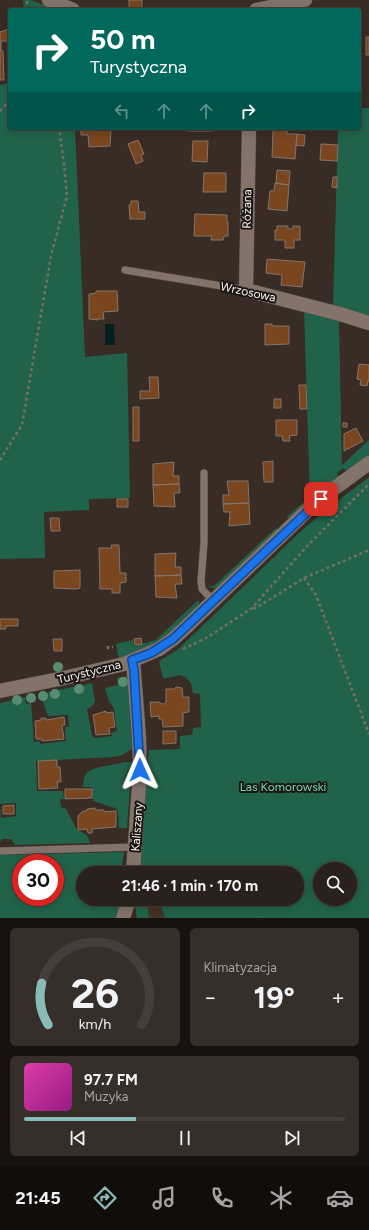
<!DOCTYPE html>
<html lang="pl">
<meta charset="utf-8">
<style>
:root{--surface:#2a211c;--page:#362e29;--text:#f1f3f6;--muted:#a5a3a3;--line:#463e3b;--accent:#8bbbb9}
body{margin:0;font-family:Figtree,sans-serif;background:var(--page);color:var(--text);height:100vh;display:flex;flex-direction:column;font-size:15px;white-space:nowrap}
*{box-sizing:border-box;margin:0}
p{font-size:13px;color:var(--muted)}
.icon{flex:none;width:22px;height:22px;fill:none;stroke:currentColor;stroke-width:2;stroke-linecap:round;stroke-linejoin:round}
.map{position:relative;height:918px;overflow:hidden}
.drawer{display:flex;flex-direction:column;gap:10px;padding:10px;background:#17120f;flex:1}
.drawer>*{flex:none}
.hud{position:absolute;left:8px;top:8px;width:353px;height:122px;border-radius:4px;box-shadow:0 2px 10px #0003,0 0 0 1px var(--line);background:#00695c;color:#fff;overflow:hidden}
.tools{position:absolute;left:313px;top:862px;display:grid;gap:8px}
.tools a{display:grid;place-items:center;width:44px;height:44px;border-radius:50%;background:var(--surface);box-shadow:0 2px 10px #0003,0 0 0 1px var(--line);font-size:20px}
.speed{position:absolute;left:12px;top:854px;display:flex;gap:8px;font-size:20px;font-weight:700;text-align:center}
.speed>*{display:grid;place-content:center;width:52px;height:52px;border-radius:50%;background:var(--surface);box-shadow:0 2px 10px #0003,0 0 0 1px var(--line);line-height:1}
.speed .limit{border:6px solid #d22;background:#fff;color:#111}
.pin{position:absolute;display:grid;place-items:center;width:34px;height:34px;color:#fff;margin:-17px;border-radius:8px;box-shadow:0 2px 6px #0006}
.me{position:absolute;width:44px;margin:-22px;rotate:359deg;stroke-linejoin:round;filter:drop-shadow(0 0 3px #0008)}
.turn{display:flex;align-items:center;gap:14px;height:84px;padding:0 16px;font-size:18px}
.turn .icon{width:52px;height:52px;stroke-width:2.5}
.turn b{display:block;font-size:28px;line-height:34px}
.lanes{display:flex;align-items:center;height:38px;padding:0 16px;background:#0003;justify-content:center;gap:20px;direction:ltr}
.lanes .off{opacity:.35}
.big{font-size:30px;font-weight:700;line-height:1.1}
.drawer .tile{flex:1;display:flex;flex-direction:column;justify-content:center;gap:6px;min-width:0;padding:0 14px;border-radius:6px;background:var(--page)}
.drawer .dial{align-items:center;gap:0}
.dial svg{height:104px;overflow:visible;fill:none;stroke:var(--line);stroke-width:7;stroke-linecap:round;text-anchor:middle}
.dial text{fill:var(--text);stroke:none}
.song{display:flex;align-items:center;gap:12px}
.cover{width:48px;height:48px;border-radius:6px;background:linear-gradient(135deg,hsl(320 70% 55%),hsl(310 70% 35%))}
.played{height:4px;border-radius:2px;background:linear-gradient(90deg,var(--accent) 35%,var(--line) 35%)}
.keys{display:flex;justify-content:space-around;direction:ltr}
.heat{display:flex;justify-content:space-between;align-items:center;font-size:22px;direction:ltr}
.drawer .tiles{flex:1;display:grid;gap:10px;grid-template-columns:1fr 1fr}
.tile:last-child{grid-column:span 2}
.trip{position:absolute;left:76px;top:866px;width:228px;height:40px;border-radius:20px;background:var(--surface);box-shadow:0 2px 10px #0003,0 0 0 1px var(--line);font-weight:700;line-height:40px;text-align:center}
.menu{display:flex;height:64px;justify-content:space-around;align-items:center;background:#110d0b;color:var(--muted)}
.menu .icon{width:28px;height:28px}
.menu .current{color:var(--accent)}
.menu b{font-size:18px;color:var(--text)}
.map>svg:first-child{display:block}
.built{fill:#443327}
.green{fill:#21634a;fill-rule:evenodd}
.water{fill:#022022}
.building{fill:#7a461f;stroke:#83756c}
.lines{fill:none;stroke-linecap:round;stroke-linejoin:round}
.lane-casing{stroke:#544a43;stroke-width:8}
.street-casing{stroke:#544a43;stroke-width:15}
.path{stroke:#786d67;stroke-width:2.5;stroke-dasharray:3 3;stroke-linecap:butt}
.lane{stroke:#82746b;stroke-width:7}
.street{stroke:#82746b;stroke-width:14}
.tree{fill:#588d71}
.route-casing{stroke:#114b97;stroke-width:10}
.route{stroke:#1a73e8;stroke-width:7}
.labels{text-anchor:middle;stroke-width:4;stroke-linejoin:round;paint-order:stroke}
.street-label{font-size:12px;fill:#faf2ed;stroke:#1b1613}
.park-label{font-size:12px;fill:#72dcb0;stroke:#1b1613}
</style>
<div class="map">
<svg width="369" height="918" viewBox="0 0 369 918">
<rect width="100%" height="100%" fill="#382c25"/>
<path class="built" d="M134 899H176L177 918H137Z"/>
<path class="green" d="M23 0H31L56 10H24Z
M10 82V128H75L85 357 127 353 130 498 89 499V510L44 512 45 558 0 559V85Z
M359 108H369V318L333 309 338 128H359Z
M304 311 339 320 342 465 369 440V456L347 472 343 468 337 473 339 478 290 520 287 517 310 496Z
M369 477V918H165L162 908V899H297V873H137L141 818 149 750 180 749V736L192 735 193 728 201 727 200 694 193 693 191 683C178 668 175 680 163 678L159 661 176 651 193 635 299 533 322 513ZM320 869H350V899H320Z
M276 528 278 530 217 589 206 586H214Z
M198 600 200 606 167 636 142 651 119 659 116 644 133 640 134 646 156 640Z
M131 675 133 748 122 755 114 757 36 761 37 791H63L64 799H60L61 807 66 809 77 830 87 835 90 843 15 845 11 839H2L0 842V805L1 818 16 816V803L0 804V703L25 697 26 704 31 703 34 742 40 741V744L66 741 65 727H69L68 715 48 716 40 694 92 683 95 702 91 707 87 709 92 736 95 738 112 736 111 733 117 731 114 708 109 701 105 688 118 685 117 678Z
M125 762H132L127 828H119L118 811 115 808 93 801 92 787H83C83 782 84 775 88 772 96 766 115 765 125 762Z
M124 852 121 872 130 873H83V899H125L119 918H0V855ZM21 863H55V897H21Z
M134 899H148L147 903 149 918H137Z"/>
<path class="water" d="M105 324H114L115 345H105Z"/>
<path class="building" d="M129 0H142V8H129Z
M6 30H10V41H1V51H3L4 80H0V32Z
M366 37H369V55H366Z
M81 128H110L111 130 110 146 89 147 88 135H81Z
M188 128H212V131H188Z
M273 130 287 131V134H297L295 159 272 157Z
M297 134 305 135 304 146 296 145Z
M138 140 144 154 141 155 143 161 136 164 128 144Z
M193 141H208L207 162 192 161Z
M321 144 338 145 337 161 320 160Z
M277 170 290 171 289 185 276 183Z
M204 173H226V192H203Z
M333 177H337V188L332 187Z
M275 183 289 185 287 211 268 209 270 191H274Z
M131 201H138L139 212H145V219H130L129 205H131Z
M195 214 227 215V222H228V236H224L223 240H211L212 236H194Z
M277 226H288V229H293V226H300V240H294V248H285V240H275V230H277Z
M267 259 305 262 302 287 281 285 282 275 266 273Z
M96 291H117L118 311 103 312 104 319H97L98 320 89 319V294L96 293Z
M265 324H272V326H289V344L265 345Z
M359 364 369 365V381H368L367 386 360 385 361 380 357 379Z
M149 377H158L159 398 140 399V391H150Z
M299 385H306L307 409H300Z
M274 399H281V408H274Z
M133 407H139V441H133Z
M276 420H297V435L289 436 290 441H283L282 436H276Z
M343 423H347V427H343Z
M356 428 363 441 344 451V434Z
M273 461V482H264L263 462Z
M174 462 173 476H179V484L153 485V464Z
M227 481H248L249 503 223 504V495H229Z
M179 484 180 493H174L175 507 154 506 153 485Z
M117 499H128V507H117Z
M249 503 250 524 229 526 230 512H224L223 504Z
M50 518H59L60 531H51Z
M111 545H119L120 573H126V582L120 583V593H112V589H100L99 548H112Z
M176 553 175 567H181V575L155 576V554Z
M80 570V588L76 589 54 588V571Z
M181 575 182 584H175L177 598 156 597 155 576Z
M0 619H18V626H6V629H0Z
M141 638 142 644 135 645 134 639Z
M53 639H62V651H54Z
M176 687 182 688 183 697H189V712H186V713L183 712V726L163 727 162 719H159V716L151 717 150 702H159L162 704H164L166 702V689H174Z
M106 711V713L113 712 115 727 109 728 110 734 96 735 93 715Z
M64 717 65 725H62L64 739 42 741V739H36L35 721 41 720V718H46V720Z
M163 731H176V743L163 744Z
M57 760V767H60L61 782H57L58 788 39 789 38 761Z
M65 789H92V798L65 799Z
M14 805V814H3V806Z
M95 808V810H104V812L116 811V827L92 829V833H88L87 829 78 830V816L83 811H87V809Z"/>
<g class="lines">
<g class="lane-casing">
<path id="lane" d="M125 270 246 290
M204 473V543L201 581 202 589 213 601
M0 851 135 847"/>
</g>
<g class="street-casing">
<path id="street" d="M49 0 73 10
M256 10 305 0
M249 128 246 290 340 314 369 323
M133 660 139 737 140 770 133 873
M0 691 64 678 124 664 159 649 173 639 186 627 313 505 328 493 369 463
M123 918 129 899"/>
</g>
<path class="path" d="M27 10V0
M0 111 10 100
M0 460 22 425 51 256 67 196 64 164 60 134 61 128
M304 578 316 595 369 734
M253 608H256L304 578 369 550
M108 646V648L113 647
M183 649 208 637 252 608 308 545 369 484
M258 918H259"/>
<use href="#lane" class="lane"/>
<use href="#street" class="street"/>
</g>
<g class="tree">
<circle cx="58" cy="667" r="5"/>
<circle cx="123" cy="682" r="5"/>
<circle cx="79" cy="689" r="5"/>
<circle cx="55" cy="694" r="5"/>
<circle cx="43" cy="696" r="5"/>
<circle cx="31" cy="698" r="5"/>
<circle cx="17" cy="700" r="5"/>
</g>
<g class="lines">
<g class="route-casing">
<path id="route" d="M140 770 134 670 132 660 151 653 173 639 321 499"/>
</g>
<use href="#route" class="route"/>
</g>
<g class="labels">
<g class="street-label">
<text transform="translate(247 209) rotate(-89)" y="4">Różana</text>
<text transform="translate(248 292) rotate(12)" y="4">Wrzosowa</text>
<text transform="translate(89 672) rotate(-14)" y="4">Turystyczna</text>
<text transform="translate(137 827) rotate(-86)" y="4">Kaliszany</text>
</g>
<g class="park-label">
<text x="283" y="791">Las Komorowski</text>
</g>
</g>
</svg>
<div class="tools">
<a><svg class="icon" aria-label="search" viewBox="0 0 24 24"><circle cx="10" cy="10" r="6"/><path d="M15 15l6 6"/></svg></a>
</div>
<div class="speed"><div class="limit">30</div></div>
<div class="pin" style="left:321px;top:499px;background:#d93025"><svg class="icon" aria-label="arrive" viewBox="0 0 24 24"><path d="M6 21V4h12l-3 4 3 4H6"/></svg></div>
<svg class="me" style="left:140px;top:770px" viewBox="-20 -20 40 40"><path d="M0-17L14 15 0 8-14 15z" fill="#1a73e8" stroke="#fff" stroke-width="4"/></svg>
<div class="trip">21:46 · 1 min · 170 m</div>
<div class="hud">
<div class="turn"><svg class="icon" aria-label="right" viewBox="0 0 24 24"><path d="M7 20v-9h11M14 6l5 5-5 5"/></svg><div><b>50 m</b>Turystyczna</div></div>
<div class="lanes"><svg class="icon off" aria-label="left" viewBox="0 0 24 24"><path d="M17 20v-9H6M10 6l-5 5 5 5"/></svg><svg class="icon off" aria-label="ahead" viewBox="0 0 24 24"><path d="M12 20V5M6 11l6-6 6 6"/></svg><svg class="icon off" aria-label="ahead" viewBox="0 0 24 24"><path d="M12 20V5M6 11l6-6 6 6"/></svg><svg class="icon" aria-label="right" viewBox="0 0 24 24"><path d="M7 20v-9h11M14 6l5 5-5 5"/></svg></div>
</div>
</div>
<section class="drawer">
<div class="tiles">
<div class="tile dial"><svg viewBox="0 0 100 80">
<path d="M14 69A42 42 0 1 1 86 69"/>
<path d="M14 69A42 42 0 0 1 9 37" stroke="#8bbbb9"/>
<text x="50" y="56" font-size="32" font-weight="700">26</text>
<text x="50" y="72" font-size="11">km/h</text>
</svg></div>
<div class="tile"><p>Klimatyzacja</p>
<div class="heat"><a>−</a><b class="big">19°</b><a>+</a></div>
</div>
<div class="tile">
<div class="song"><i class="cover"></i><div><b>97.7 FM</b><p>Muzyka</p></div></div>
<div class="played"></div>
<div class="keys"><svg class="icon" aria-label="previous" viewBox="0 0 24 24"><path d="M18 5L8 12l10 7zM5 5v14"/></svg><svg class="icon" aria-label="pause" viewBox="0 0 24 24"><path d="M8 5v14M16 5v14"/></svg><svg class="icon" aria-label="next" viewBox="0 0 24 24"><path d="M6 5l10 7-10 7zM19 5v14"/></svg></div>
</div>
</div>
</section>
<nav class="menu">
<b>21:45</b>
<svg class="icon current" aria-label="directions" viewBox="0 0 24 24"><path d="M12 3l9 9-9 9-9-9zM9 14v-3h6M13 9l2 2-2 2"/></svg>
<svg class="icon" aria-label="music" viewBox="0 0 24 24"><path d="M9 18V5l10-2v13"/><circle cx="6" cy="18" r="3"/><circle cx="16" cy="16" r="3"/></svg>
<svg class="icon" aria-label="phone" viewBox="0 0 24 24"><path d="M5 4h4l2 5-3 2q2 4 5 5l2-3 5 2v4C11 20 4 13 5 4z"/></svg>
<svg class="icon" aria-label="climate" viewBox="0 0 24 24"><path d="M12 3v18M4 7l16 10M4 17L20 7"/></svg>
<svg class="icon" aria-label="car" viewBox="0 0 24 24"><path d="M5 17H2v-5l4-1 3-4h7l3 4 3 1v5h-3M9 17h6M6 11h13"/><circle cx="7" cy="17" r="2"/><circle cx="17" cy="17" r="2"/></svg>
</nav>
